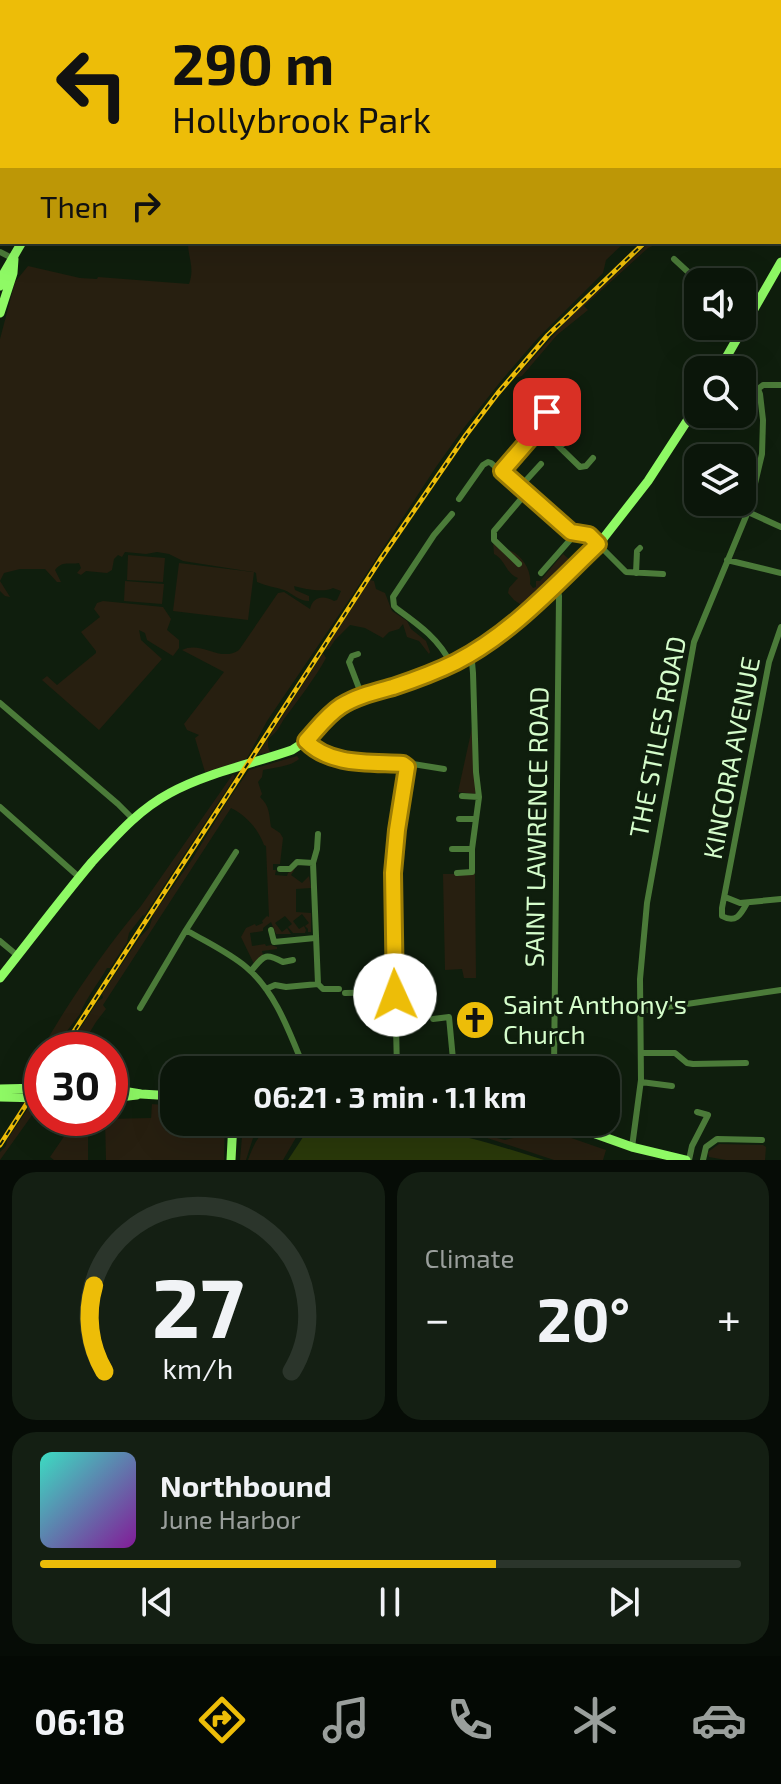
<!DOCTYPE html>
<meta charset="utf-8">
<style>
:root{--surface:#0b160a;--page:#141f13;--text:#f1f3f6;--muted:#9a9f9c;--line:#2b352b;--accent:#edbd08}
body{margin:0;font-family:"Exo 2",sans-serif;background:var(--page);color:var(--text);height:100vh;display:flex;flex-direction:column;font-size:30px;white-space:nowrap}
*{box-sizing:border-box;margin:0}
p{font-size:26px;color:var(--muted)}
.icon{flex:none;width:44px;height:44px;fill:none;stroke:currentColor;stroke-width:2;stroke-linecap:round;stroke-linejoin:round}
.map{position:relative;height:1160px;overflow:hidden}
.drawer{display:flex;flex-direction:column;gap:12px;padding:12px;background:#060c06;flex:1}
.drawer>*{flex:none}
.guide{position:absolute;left:0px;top:0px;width:782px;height:244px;box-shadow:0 8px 32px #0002,0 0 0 2px var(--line);background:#edbd08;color:#111;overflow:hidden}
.controls{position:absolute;left:684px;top:268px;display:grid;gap:16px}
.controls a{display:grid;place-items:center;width:72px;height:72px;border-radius:16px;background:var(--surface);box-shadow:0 8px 32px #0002,0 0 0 2px var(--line);font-size:40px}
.speed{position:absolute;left:24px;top:1032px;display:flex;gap:16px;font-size:40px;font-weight:700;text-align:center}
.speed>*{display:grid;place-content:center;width:104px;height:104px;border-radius:50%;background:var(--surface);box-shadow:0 8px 32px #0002,0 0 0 2px var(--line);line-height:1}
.speed .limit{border:12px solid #d22;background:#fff;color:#111}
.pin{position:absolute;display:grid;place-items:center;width:68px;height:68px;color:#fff;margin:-34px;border-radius:16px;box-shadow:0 4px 12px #0006}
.me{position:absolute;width:88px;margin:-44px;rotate:358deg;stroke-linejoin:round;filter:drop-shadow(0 0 6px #0008)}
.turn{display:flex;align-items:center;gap:28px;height:168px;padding:0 40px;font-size:36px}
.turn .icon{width:104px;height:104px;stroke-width:2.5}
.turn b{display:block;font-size:56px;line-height:68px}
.then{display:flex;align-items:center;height:76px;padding:0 40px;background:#0003;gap:16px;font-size:30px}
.big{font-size:60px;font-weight:700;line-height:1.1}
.drawer .widget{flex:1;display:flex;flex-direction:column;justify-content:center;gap:12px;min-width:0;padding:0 28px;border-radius:24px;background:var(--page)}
.drawer .dial{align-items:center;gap:0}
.dial svg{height:208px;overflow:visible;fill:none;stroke:var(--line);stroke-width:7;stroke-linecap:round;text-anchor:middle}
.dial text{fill:var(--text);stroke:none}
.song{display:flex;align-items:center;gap:24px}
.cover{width:96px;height:96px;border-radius:12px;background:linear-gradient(135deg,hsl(170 70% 55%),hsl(290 70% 35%))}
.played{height:8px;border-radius:4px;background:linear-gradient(90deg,var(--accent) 65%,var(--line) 65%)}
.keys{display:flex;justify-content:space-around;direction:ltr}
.heat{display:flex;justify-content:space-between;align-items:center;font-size:44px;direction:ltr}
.drawer .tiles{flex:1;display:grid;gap:12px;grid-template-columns:1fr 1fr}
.widget:last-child{grid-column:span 2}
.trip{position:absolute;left:160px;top:1056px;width:460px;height:80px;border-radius:24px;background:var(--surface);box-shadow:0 8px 32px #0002,0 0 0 2px var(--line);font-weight:700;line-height:80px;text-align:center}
.dock{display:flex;height:128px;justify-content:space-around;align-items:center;background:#040904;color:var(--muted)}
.dock .icon{width:56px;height:56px}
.dock .current{color:var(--accent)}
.dock b{font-size:36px;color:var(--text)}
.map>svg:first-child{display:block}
.green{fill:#271f10}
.water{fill:#2a390a}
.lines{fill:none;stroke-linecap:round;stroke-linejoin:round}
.minor{stroke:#4b7b39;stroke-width:6}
.tertiary{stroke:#4b7b39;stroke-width:8}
.secondary{stroke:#8ffa65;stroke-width:9}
.rail-casing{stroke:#edbd08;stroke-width:5}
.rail{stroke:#0f1e0d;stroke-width:2;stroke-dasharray:6;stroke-linecap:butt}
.route-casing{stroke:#9a7b05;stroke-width:20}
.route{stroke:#edbd08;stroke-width:14}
.labels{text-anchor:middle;stroke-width:6;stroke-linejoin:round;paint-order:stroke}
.street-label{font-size:26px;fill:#d5fdcb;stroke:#0f1e0d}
.poi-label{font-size:26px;fill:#d5fdcb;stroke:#0f1e0d;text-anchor:start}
</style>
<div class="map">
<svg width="781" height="1160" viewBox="0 0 781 1160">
<rect width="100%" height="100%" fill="#0f1e0d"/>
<path class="green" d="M188 242H625L606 260 603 273 538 338 501 381 463 429 436 467 353 594 267 721 246 760 205 772 195 738 199 735 187 730 184 724 224 672 182 650C201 640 220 663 239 650L278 593 284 592 310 609C313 596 324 595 334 601L337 600 341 591 333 588C325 593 304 589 294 586L295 590 309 596V601C298 601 294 594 284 590 275 587 266 586 257 582L256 573 254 572 248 620 173 611 179 563 253 572 183 561 169 554 157 552 146 554 125 552 122 557 118 555 114 559 112 570 107 573 86 571 81 575 77 573 81 568 79 563C69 565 63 560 55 570L61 582H57L45 569H20L4 573 0 581 10 597 5 596 0 591V339L15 282 28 266 80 278 97 279 98 277 189 284C195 267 188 259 188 242Z
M650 242H661L648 248 584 306 588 310 557 335 522 376 515 378 570 317Z
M493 542C495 544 501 550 504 551 506 552 508 550 511 551 523 556 532 572 530 584L533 588 536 587V581H540L563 554 569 559C564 573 549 583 536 591L537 593 523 606 514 600 508 593 509 588 518 578C505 573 506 560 494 554Z
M128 555 165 558 163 582 127 580Z
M370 580 374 581 376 589 385 593 392 611 407 621 411 629 426 641 430 652 429 654 419 641 407 637 403 624 399 629 389 632 383 638 365 628 350 625 335 640 329 649 325 650Z
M125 581 164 584 162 604 124 601Z
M103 601 163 607 171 619 167 630 179 640V648L173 656 147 640 145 633 139 630 141 640 162 659 99 730 42 680 47 676 57 685 96 653V651L81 632 100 617 94 609 97 603Z
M323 653 326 658C315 678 301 696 287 715 279 725 281 729 268 739V746L270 753 258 754Z
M472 728 477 792 475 794 458 792Z
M297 756 299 759C290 767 275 767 263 770L262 777 258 782 262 794 260 797C270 806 269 815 271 827L280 833 283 838 280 864H273V870H276L275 875 287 876 288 873 295 869 291 875 302 883 309 876 311 888 296 889V912L311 913V932H308V929L305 926 309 923 302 914 293 921 299 929 304 926 306 930 305 933H293L288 927 292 924 285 916 275 923 282 932 287 928 291 934H276L271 922 263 928V931L250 933 252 946 265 944 266 946 271 945 277 947V949L262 951 263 955 254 964 241 937 246 928 255 924 256 926 263 923 262 921 267 916 269 917 266 846 264 845C258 829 247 816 231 808L103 1005 106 1009 96 1022 79 1050H66L98 1001 103 998 102 994 140 937 149 928 154 913 191 861 227 802 249 770Z
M233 774 235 777 144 916 143 915 129 933 127 942 110 968H107C98 984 86 998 80 1014L57 1044 55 1050H42V1071L35 1081 24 1082C56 1020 96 960 141 906Z
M443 874H475L476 978H464L462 969 445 970Z
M31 1104H40L0 1160V1152L6 1146 7 1140Z
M152 1104 174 1106V1122H225L224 1160H106L105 1119 151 1118Z
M59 1118H100L88 1120V1160H54L50 1157 65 1135Z
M239 1122H260L262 1127 253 1138 246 1160H240L243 1125Z
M305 1122 283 1160H248C261 1124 270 1126 305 1122Z
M439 1122H488L524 1132 527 1122H536L550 1126 517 1136 504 1137 465 1126Z
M460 1129 505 1140 548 1130 606 1150 603 1160H554Z
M719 1144 763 1145 766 1147 765 1160H726L709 1157 708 1152Z"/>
<path class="water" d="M347 1122C420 1122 475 1138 544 1160H288L311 1125Z"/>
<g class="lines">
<path class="minor" d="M629 0 635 2
M657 0V2
M709 0V2
M235 2V0
M287 2V0
M445 2 447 0
M508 2 509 0
M0 90H2
M0 172H1
M0 252 14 259
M674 259 699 282
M758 389 763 385H781
M540 428 580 467 586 466 593 458
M560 447 575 430
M502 471 548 418 547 412 533 400
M520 487 541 464
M459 499 483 465 488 462 491 463 571 532 589 535 626 572 663 574
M748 512 781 527
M727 560 781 573
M519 564 494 540V531L527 492
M541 573 570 540 571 532
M636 573 637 551 640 548
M358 654 352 656 349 662 362 696
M451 664C439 639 419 625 397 609L394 606 393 597 434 535 452 514
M0 703 118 804 132 818
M306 741C330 766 370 762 403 764L406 766 413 764 444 769
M462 796 479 797
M0 807 79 877
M459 819H476
M318 834 317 849 313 863 318 984 323 989H339
M452 849H472
M280 869H290L297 862 313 863
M457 873 472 872V849L479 797 476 772 473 673 472 662 468 655
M725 897 740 903 781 899
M747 903C741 914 736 924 722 916V908L769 662 781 627
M186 930C206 942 228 952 246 967 276 992 290 1034 305 1070
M271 930 274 942 315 938
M0 941 18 956
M251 971C264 956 264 952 283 962L293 960
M266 989 275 985 286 987 318 984
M345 993 395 992
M140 1008 186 930 236 852
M640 1011 781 990
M433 1019 449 1017 454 1070
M642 1053H675L687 1063 693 1064 746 1063
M397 1070 393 891 397 830 406 766
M554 1070 559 596 558 592 554 587
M641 1082 672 1086
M632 1147 641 1080 640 979 647 903 694 642 749 509 762 454 763 420 760 394 758 389 742 381
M689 1160 692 1146 708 1115 697 1112
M703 1160 706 1147 717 1139 762 1140"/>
<path class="tertiary" d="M780 38 781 35"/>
<path class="secondary" d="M12 0 23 2
M106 2 107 0
M780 211 781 212
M0 286 4 273 22 242
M0 313 13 273 14 259
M719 370 781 262
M0 978C31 939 60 900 92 862 116 836 138 810 170 793 206 773 252 764 292 750L306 741 340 707 362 696 420 677 457 661 486 644 514 624 602 540 648 481 698 404
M0 1089 42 1088
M110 1089 141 1094 174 1096
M0 1097 42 1098
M110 1098 137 1095
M562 1122 632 1147 686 1160
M231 1160 233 1122"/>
<g class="rail-casing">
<path id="rail" d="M780 119 781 118
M62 1050 380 560 466 435 498 393 548 335 645 242
M0 1145 42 1080"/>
</g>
<use href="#rail" class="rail"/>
</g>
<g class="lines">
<g class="route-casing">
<path id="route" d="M395 995 393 873 397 830 407 767 403 764C370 762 330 766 306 741 317 729 327 715 341 706 357 696 375 692 393 687 414 680 436 672 456 662 512 633 553 587 598 544L589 535 571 532 502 471 548 418 547 412"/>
</g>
<use href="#route" class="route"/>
</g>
<defs>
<g id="church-disc" transform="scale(2)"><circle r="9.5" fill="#edbd08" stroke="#0f1e0d"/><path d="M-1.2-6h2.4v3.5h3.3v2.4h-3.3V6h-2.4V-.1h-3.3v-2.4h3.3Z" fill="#111"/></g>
</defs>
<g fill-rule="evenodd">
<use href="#church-disc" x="475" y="1020"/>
</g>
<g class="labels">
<g class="street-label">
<text transform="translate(658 737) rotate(-79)" y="9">THE STILES ROAD</text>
<text transform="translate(732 758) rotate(-79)" y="9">KINCORA AVENUE</text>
<text transform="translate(537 827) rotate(-89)" y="9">SAINT LAWRENCE ROAD</text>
</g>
<g class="poi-label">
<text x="503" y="1014">Saint Anthony's<tspan x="503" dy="30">Church</tspan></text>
</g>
</g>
</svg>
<div class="controls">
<a><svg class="icon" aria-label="sound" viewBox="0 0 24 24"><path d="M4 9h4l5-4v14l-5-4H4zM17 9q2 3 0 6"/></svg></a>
<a><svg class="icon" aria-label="search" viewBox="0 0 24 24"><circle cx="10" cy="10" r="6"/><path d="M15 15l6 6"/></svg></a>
<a><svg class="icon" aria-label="layers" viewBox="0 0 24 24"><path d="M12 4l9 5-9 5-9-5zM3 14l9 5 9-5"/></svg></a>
</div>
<div class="speed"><div class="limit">30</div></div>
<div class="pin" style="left:547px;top:412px;background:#d93025"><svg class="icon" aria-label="arrive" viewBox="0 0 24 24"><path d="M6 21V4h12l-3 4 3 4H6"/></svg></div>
<svg class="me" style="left:395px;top:995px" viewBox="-20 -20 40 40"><circle r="19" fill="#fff"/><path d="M0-13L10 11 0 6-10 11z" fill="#edbd08"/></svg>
<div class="trip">06:21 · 3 min · 1.1 km</div>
<div class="guide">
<div class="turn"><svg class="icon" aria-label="left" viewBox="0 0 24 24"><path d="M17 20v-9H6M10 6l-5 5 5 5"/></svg><div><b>290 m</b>Hollybrook Park</div></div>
<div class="then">Then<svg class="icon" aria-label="right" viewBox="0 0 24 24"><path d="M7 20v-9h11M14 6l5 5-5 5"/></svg></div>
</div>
</div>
<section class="drawer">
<div class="tiles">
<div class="widget dial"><svg viewBox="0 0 100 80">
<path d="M14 69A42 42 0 1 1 86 69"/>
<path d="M14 69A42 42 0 0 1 10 36" stroke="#edbd08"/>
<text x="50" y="56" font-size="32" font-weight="700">27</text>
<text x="50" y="72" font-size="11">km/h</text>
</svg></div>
<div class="widget"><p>Climate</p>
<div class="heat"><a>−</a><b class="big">20°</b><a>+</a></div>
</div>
<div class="widget">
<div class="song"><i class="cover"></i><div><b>Northbound</b><p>June Harbor</p></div></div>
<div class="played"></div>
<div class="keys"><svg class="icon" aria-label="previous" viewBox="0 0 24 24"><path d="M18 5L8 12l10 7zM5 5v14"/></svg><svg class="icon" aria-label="pause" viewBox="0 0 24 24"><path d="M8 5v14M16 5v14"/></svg><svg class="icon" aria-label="next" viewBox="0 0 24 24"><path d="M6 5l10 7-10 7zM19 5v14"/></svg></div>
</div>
</div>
</section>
<nav class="dock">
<b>06:18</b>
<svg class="icon current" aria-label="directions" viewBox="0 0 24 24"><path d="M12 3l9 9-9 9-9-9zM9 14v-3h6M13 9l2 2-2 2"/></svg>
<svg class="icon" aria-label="music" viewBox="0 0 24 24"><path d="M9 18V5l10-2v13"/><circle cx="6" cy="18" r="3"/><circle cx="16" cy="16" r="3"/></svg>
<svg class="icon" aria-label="phone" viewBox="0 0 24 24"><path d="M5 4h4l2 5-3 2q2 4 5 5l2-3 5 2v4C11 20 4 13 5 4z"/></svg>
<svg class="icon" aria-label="climate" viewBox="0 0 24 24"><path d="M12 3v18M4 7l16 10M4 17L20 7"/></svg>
<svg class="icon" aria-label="car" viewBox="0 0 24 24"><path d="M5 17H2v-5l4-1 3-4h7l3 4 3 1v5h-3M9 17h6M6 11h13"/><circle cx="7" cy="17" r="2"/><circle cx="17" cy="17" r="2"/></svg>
</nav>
